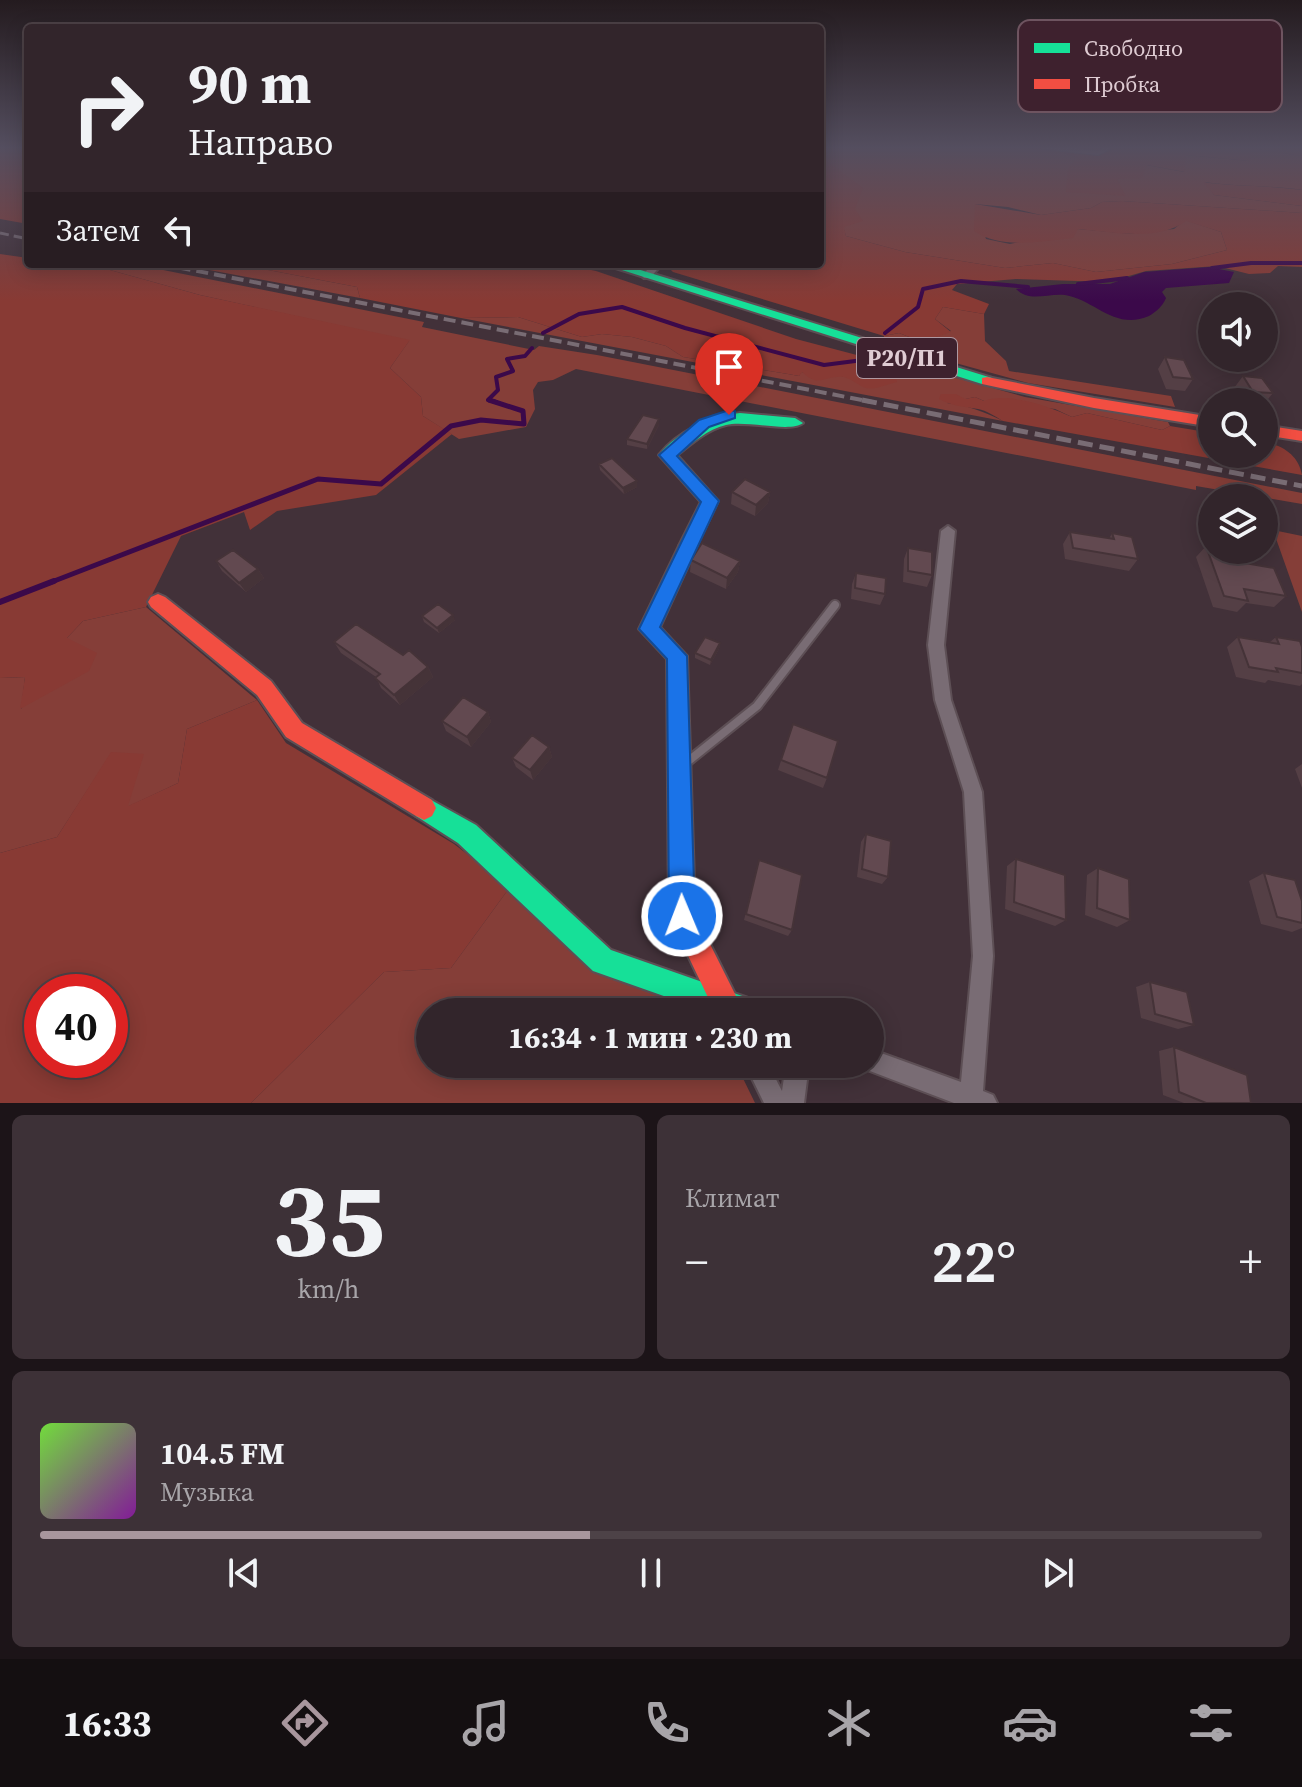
<!DOCTYPE html>
<html lang="ru">
<meta charset="utf-8">
<style>
:root{--surface:#32252b;--page:#3d3137;--text:#f1f3f6;--muted:#a8a5a9;--line:#4d4247;--accent:#a8969d}
body{margin:0;font-family:"Source Serif 4",serif;background:var(--page);color:var(--text);height:100vh;display:flex;flex-direction:column;font-size:30px;white-space:nowrap}
*{box-sizing:border-box;margin:0}
p{font-size:26px;color:var(--muted)}
.icon{flex:none;width:44px;height:44px;fill:none;stroke:currentColor;stroke-width:2;stroke-linecap:round;stroke-linejoin:round}
.map{position:relative;height:1103px;overflow:hidden}
.details{display:flex;flex-direction:column;gap:12px;padding:12px;background:#1c1418;flex:1}
.details>*{flex:none}
.banner{position:absolute;left:24px;top:24px;width:800px;height:244px;border-radius:8px;box-shadow:0 4px 20px #0003,0 0 0 2px var(--line);background:#32252b;color:var(--text);overflow:hidden}
.fabs{position:absolute;left:1198px;top:292px;display:grid;gap:16px}
.fabs a{display:grid;place-items:center;width:80px;height:80px;border-radius:50%;background:var(--surface);box-shadow:0 4px 20px #0003,0 0 0 2px var(--line);font-size:40px}
.speed{position:absolute;left:24px;top:974px;display:flex;gap:16px;font-size:40px;font-weight:700;text-align:center}
.speed>*{display:grid;place-content:center;width:104px;height:104px;border-radius:50%;background:var(--surface);box-shadow:0 4px 20px #0003,0 0 0 2px var(--line);line-height:1}
.speed .limit{border:12px solid #d22;background:#fff;color:#111}
.pin{position:absolute;display:grid;place-items:center;width:68px;height:68px;color:#fff;margin:-82px -34px;border-radius:50% 50% 50% 0;rotate:-45deg;box-shadow:0 0 8px #0007}
.pin .icon{rotate:45deg}
.me{position:absolute;width:88px;margin:-44px;rotate:359deg;stroke-linejoin:round;filter:drop-shadow(0 0 6px #0008)}
.turn{display:flex;align-items:center;gap:28px;height:168px;padding:0 32px;font-size:36px}
.turn .icon{width:104px;height:104px;stroke-width:2.5}
.turn b{display:block;font-size:56px;line-height:68px}
.then{display:flex;align-items:center;height:76px;padding:0 32px;background:#0003;gap:16px;font-size:30px}
.big{font-size:60px;font-weight:700;line-height:1.1}
.details .card{flex:1;display:flex;flex-direction:column;justify-content:center;gap:12px;min-width:0;padding:0 28px;border-radius:12px;background:var(--page)}
.details .dial{align-items:center;gap:0}
.dial b{font-size:104px;line-height:1}
.song{display:flex;align-items:center;gap:24px}
.cover{width:96px;height:96px;border-radius:12px;background:linear-gradient(135deg,hsl(100 70% 55%),hsl(290 70% 35%))}
.played{height:8px;border-radius:4px;background:linear-gradient(90deg,var(--accent) 45%,var(--line) 45%)}
.keys{display:flex;justify-content:space-around;direction:ltr}
.heat{display:flex;justify-content:space-between;align-items:center;font-size:44px;direction:ltr}
.details .tiles{flex:1;display:grid;gap:12px;grid-template-columns:1fr 1fr}
.card:last-child{grid-column:span 2}
.trip{position:absolute;left:416px;top:998px;width:468px;height:80px;border-radius:40px;background:var(--surface);box-shadow:0 4px 20px #0003,0 0 0 2px var(--line);font-weight:700;line-height:80px;text-align:center}
.menu{display:flex;height:128px;justify-content:space-around;align-items:center;background:#140f11;color:var(--muted)}
.menu .icon{width:56px;height:56px}
.menu .current{color:var(--accent)}
.menu b{font-size:36px;color:var(--text)}
.map>svg:first-child{display:block}
.green{fill:#853e38}
.forest{fill:#883a34;fill-rule:evenodd}
.water{fill:#3b094a}
.lines{fill:none;stroke-linecap:round;stroke-linejoin:round}
.stream-far2{stroke:#3b094a;stroke-width:4}
.stream-far1{stroke:#3b094a;stroke-width:5}
.stream{stroke:#3b094a;stroke-width:6}
.lane-far1-casing{stroke:#5d4f55;stroke-width:6}
.lane-casing{stroke:#5d4f55;stroke-width:12}
.street-casing{stroke:#5d4f55;stroke-width:4}
.fast-casing{stroke:#5d4f55;stroke-width:4}
.jam-casing{stroke:#5d4f55;stroke-width:4}
.lane-far1{stroke:#796c74;stroke-width:4}
.lane{stroke:#796c74;stroke-width:8}
.street{fill:#796c74;fill-rule:evenodd}
.fast{fill:#16e098;fill-rule:evenodd}
.jam{fill:#f24e42;fill-rule:evenodd}
.rail-far2{stroke:#796c74;stroke-width:3;stroke-dasharray:9 5;stroke-linecap:butt}
.rail-far1{stroke:#796c74;stroke-width:4;stroke-dasharray:12 6;stroke-linecap:butt}
.rail{stroke:#796c74;stroke-width:5;stroke-dasharray:15 7;stroke-linecap:butt}
.wall{fill:#543f45}
.shaded-wall{fill:#453338}
.building{fill:#624950;stroke:#453338;stroke-width:2}
.route{fill:#1a73e8;stroke:#114b97;stroke-width:2}
.labels{text-anchor:middle;stroke-width:8;stroke-linejoin:round;paint-order:stroke}
.shield{fill:#3e212e;stroke:#af99a2;stroke-width:2}
.shield-label{font-size:24px;font-weight:bold;fill:#dfccd3}
.key{fill:#3e212e;stroke:#6e5460;stroke-width:2}
.key-label{font-size:22px;fill:#dfccd3}
</style>
<div class="map">
<svg width="1302" height="1103" viewBox="0 0 1302 1103">
<rect width="100%" height="100%" fill="#423139"/>
<path class="green" d="M824 147H1047L1079 158 1125 196 1116 179 1146 165 1184 172 1185 155 1249 161 1252 148 1302 156V190C1269 185 1238 187 1205 182L1214 195 1302 206V213L1122 201 1102 202 1091 208 1041 215 1008 207 975 204 986 239 1010 244 1078 229 1132 234 1174 229 1185 220 1221 232 1227 250 1172 264 1096 272 1053 263 1005 268 905 252 846 236 822 158Z
M69 264H133L424 322 422 327 534 350 539 346 597 355 1302 493V504L1196 486V490L576 369 553 380 538 382 533 390 535 409 526 427 459 439 423 416 421 397 390 368 409 341 200 295 110 270Z
M177 264H237L357 287 360 298Z
M943 307 984 314 985 341 1006 361 1009 371 1171 396 1175 407 1028 383 883 343 884 336 899 333 922 342 951 331 935 319Z
M518 317 582 337 602 334 632 337 666 346 683 357 788 374 799 376 801 372C816 374 835 373 849 378 865 383 869 393 886 382L879 377 882 370 872 359 874 355 1025 397 1168 422 1170 426 1162 430 1087 413 1072 417 1055 409 984 401 975 397 947 403C967 405 985 412 1003 421L461 318Z
M1273 530 1302 536V612Z
M146 607 257 700 187 729 178 783 127 807 112 752 57 837 0 853V678L25 677 21 709 66 639 83 621Z
M510 887 710 1012H430V1064H736L755 1103H251L384 972 451 968Z"/>
<path class="forest" d="M0 147H28V224L0 219Z
M1047 147H1302V156L1252 148 1250 161 1186 155 1185 172 1147 165 1142 178 1117 179 1126 196 1066 192 1068 168 1078 158Z
M820 151H825L823 158 863 188 855 209 863 221 844 227 846 236 905 252 1005 268 1053 263 1096 272 1172 264 1227 250 1221 232 1186 221C1157 242 1112 232 1078 229L1073 238C1041 241 1002 250 974 231L975 204 1041 215 1091 208 1102 202 1122 201 1302 213V267L1278 266 1270 273 1249 274 1217 266 1146 271 1108 282 1016 279 957 284 952 290 989 304 984 314 943 307 935 319 951 332 922 342 899 333 884 336 673 272 666 265 820 264Z
M1203 182C1237 187 1268 185 1302 190V206L1214 195Z
M0 254 28 258V264H69L110 270 200 295 410 340 390 368 421 397 423 416 452 434 376 495 277 511 250 530 244 512 181 536 146 607 83 621 67 638 97 653 89 671 20 709 25 677 0 678Z
M237 264H562L596 271 796 339 872 359 882 370 879 377H896L897 382C888 384 876 390 866 388 856 385 849 375 837 377 820 378 819 387 802 372L799 376 788 374 683 357 666 346 632 337 602 334 582 337 518 317 461 318 360 298 357 287Z
M941 394H956L965 399 975 397 984 401C1008 392 1049 406 1072 417L1087 413 1162 430 1170 426 1212 433V454H1264V442C1283 445 1299 456 1302 475L1003 421C996 417 986 410 978 409 965 407 952 406 939 399Z
M257 700 286 743 454 844 510 887 451 968 384 972 251 1103H0V853L57 837 111 752 144 754 128 806 178 783 187 729ZM42 992H110V1060H42Z"/>
<path class="water" d="M1209 267 1234 272 1229 283 1166 288 1162 292 1166 298C1162 307 1157 311 1149 316 1115 331 1095 300 1065 295 1047 293 1030 303 1016 289L1063 284H1110L1144 272Z"/>
<g class="lines">
<path class="stream-far2" d="M1212 268 1251 263H1302
M1078 284 1127 278
M543 333 579 314 622 307 685 328 824 365 863 360
M885 333 918 307 923 289 961 281 1028 287
M496 402 488 400 498 390 496 377 513 371 507 359 525 356 532 348"/>
<path class="stream-far1" d="M49 583 318 479 381 484 451 426 481 420 524 424 523 411 489 400"/>
<path class="stream" d="M0 602 54 581"/>
<g class="lane-far1-casing">
<path id="lane-far1" d="M1045 147 1098 153 1110 147"/>
</g>
<g class="lane-casing">
<path id="lane" d="M687 762 757 706 835 605"/>
</g>
<g class="street-casing">
<path id="street" d="M652 264H662L650 278H644L642 276Z
M948 526 955 531 944 645 951 700 982 792 993 956 983 1091 993 1095 997 1103H954L862 1068 860 1064H870V1049L961 1082 973 956 964 792 935 700 928 645 941 531Z
M745 1064H768L782 1091 786 1064H811L808 1072 804 1103H764Z"/>
</g>
<g class="fast-casing">
<path id="fast" d="M603 264H621L992 378 994 381 992 384H982Z
M740 413 795 418 803 423C791 433 746 420 726 425 708 429 691 444 677 455L718 501 694 551H682L679 546 701 502 659 455C678 431 710 417 740 413Z
M424 796 476 825 611 950 748 998 758 1002 762 1012H709L593 971 458 843 416 816 412 808 416 800Z"/>
</g>
<g class="jam-casing">
<path id="jam" d="M987 377 1094 398 1212 417V427L1094 408 982 384V378Z
M1264 425 1302 431V441L1264 435Z
M688 539 697 546 660 627 687 656 695 914 744 1012H715L669 916 667 659 639 629 679 546Z
M158 594 165 597 271 681 302 723 432 800 436 808 432 816 424 820 416 816 286 737 257 695 151 607 148 602 151 597Z"/>
</g>
<use href="#lane-far1" class="lane-far1"/>
<use href="#lane" class="lane"/>
<use href="#street" class="street"/>
<use href="#fast" class="fast"/>
<use href="#jam" class="jam"/>
<path class="rail-far2" d="M0 233 28 239"/>
<path class="rail-far1" d="M161 264 872 402"/>
<path class="rail" d="M862 400 1302 486"/>
</g>
<path class="wall" d="M1165 357 1193 379 1185 391 1166 389 1158 369Z
M1243 376 1273 393 1264 404V402H1243L1234 388Z
M659 425 647 449 627 445V439Z
M599 464 637 487 624 494 600 470Z
M732 492H770L768 503 755 516 731 504Z
M1070 532 1109 539 1112 533 1138 559 1129 571 1065 559 1063 544Z
M1206 546 1234 561 1286 596 1274 607 1246 603 1237 612 1213 607 1196 557Z
M908 548 932 575 927 587 903 582 904 559Z
M691 560 740 561 738 572 726 589 690 572Z
M216 561 258 569 264 578 246 592 222 571Z
M856 573 885 594 880 605 851 599 852 584Z
M422 616 455 620 439 633 424 622Z
M1238 637 1270 642 1276 637 1302 647V684L1300 686 1268 680 1265 683 1236 677 1227 647Z
M334 642 403 655 428 667 433 677 400 705 381 688 376 677 341 653Z
M720 643 719 649 710 665 695 658V653Z
M488 712 491 722 471 747 446 731 442 721Z
M793 724 827 778 823 788 778 770Z
M549 747 552 757 533 780 516 767 512 758Z
M1302 764V788L1295 769Z
M866 834 888 877 882 884 857 877 861 842Z
M1016 859 1066 920 1055 926 1005 909 1007 866Z
M759 860 792 930 788 936 744 920Z
M1098 868 1130 920 1117 927 1085 915 1087 875Z
M1264 873 1302 901V928L1292 932 1261 924 1249 881Z
M1150 982 1194 1025 1178 1029 1141 1018 1136 987Z
M1174 1047 1251 1103H1184L1163 1095 1159 1051Z"/>
<path class="shaded-wall" d="M659 419V425L647 449V444Z
M637 481V487L624 494 623 488Z
M770 492 768 503 755 516 756 505Z
M740 561 738 572 726 589 727 578Z
M258 569 264 578 246 592 239 583Z
M453 615 455 620 439 633 437 628Z
M720 643 719 649 710 665 711 660Z
M428 667 433 677 400 705 394 695Z
M488 712 491 722 471 747 467 737Z
M549 747 552 757 533 780 530 770Z"/>
<path class="building" d="M1165 357 1184 360 1193 379 1173 377Z
M1243 376 1262 378 1273 393 1253 392Z
M643 415 659 419 647 444 627 439Z
M612 458 637 481 623 488 599 464Z
M745 479 770 492 756 505 732 492Z
M1070 532 1114 539 1112 533 1132 537 1138 559 1073 548Z
M702 543 740 561 727 578 691 560Z
M1206 546 1212 547V550H1229L1234 561 1274 568 1286 596 1244 589 1248 601 1224 596Z
M908 548 932 552V575L908 571Z
M233 550 258 569 239 583 216 561Z
M856 573 886 578 885 594 855 588Z
M438 604 453 615 437 628 422 616Z
M356 624 403 655 409 650 428 667 394 695 375 678 380 674 334 642Z
M705 637 720 643 711 660 695 653Z
M1238 637 1279 644 1276 637 1300 641 1302 647V673L1276 668 1278 672 1249 667Z
M463 697 488 712 467 737 442 721Z
M793 724 838 741 827 778 781 760Z
M532 735 549 747 530 770 512 758Z
M866 834 891 841 888 877 862 869Z
M1016 859 1065 875 1066 920 1014 902Z
M759 860 802 875 792 930 746 914Z
M1098 868 1129 879 1130 920 1097 908Z
M1264 873 1295 880 1302 901V923L1277 917Z
M1150 982 1187 992 1194 1025 1155 1014Z
M1174 1047 1247 1075 1251 1103H1206L1179 1092Z"/>
<linearGradient id="sky" x2="0" y2="1"><stop stop-color="#241b1f"/><stop offset="0.49" stop-color="#544e5f"/><stop offset="1" stop-color="#544e5f" stop-opacity="0"/></linearGradient>
<rect width="1302" height="301" fill="url(#sky)"/>
<path class="route" d="M729 410 735 411V418L709 427 677 456 719 501 660 627 687 656 695 916 691 925 682 929 673 925 669 916 667 659 639 629 701 502 659 455 699 420Z"/>
<g class="labels">
<rect class="shield" x="857" y="338" width="100" height="40" rx="6"/>
<g class="shield-label">
<text x="907" y="366">Р20/П1</text>
</g>
</g>
<rect x="1018" y="20" width="264" height="92" rx="12" class="key"/>
<rect x="1034" y="43" width="36" height="10" fill="#16e098"/>
<rect x="1034" y="79" width="36" height="10" fill="#f24e42"/>
<g class="key-label">
<text x="1084" y="56">Свободно</text>
<text x="1084" y="92">Пробка</text>
</g>
</svg>
<div class="fabs">
<a><svg class="icon" aria-label="sound" viewBox="0 0 24 24"><path d="M4 9h4l5-4v14l-5-4H4zM17 9q2 3 0 6"/></svg></a>
<a><svg class="icon" aria-label="search" viewBox="0 0 24 24"><circle cx="10" cy="10" r="6"/><path d="M15 15l6 6"/></svg></a>
<a><svg class="icon" aria-label="layers" viewBox="0 0 24 24"><path d="M12 4l9 5-9 5-9-5zM3 14l9 5 9-5"/></svg></a>
</div>
<div class="speed"><div class="limit">40</div></div>
<div class="pin" style="left:729px;top:415px;background:#d93025"><svg class="icon" aria-label="arrive" viewBox="0 0 24 24"><path d="M6 21V4h12l-3 4 3 4H6"/></svg></div>
<svg class="me" style="left:682px;top:916px" viewBox="-20 -20 40 40"><circle r="17" fill="#1a73e8" stroke="#fff" stroke-width="3"/><path d="M0-11L8 9 0 5-8 9z" fill="#fff"/></svg>
<div class="trip">16:34 · 1 мин · 230 m</div>
<div class="banner">
<div class="turn"><svg class="icon" aria-label="right" viewBox="0 0 24 24"><path d="M7 20v-9h11M14 6l5 5-5 5"/></svg><div><b>90 m</b>Направо</div></div>
<div class="then">Затем<svg class="icon" aria-label="left" viewBox="0 0 24 24"><path d="M17 20v-9H6M10 6l-5 5 5 5"/></svg></div>
</div>
</div>
<section class="details">
<div class="tiles">
<div class="card dial"><b>35</b><p>km/h</p></div>
<div class="card"><p>Климат</p>
<div class="heat"><a>−</a><b class="big">22°</b><a>+</a></div>
</div>
<div class="card">
<div class="song"><i class="cover"></i><div><b>104.5 FM</b><p>Музыка</p></div></div>
<div class="played"></div>
<div class="keys"><svg class="icon" aria-label="previous" viewBox="0 0 24 24"><path d="M18 5L8 12l10 7zM5 5v14"/></svg><svg class="icon" aria-label="pause" viewBox="0 0 24 24"><path d="M8 5v14M16 5v14"/></svg><svg class="icon" aria-label="next" viewBox="0 0 24 24"><path d="M6 5l10 7-10 7zM19 5v14"/></svg></div>
</div>
</div>
</section>
<nav class="menu">
<b>16:33</b>
<svg class="icon current" aria-label="directions" viewBox="0 0 24 24"><path d="M12 3l9 9-9 9-9-9zM9 14v-3h6M13 9l2 2-2 2"/></svg>
<svg class="icon" aria-label="music" viewBox="0 0 24 24"><path d="M9 18V5l10-2v13"/><circle cx="6" cy="18" r="3"/><circle cx="16" cy="16" r="3"/></svg>
<svg class="icon" aria-label="phone" viewBox="0 0 24 24"><path d="M5 4h4l2 5-3 2q2 4 5 5l2-3 5 2v4C11 20 4 13 5 4z"/></svg>
<svg class="icon" aria-label="climate" viewBox="0 0 24 24"><path d="M12 3v18M4 7l16 10M4 17L20 7"/></svg>
<svg class="icon" aria-label="car" viewBox="0 0 24 24"><path d="M5 17H2v-5l4-1 3-4h7l3 4 3 1v5h-3M9 17h6M6 11h13"/><circle cx="7" cy="17" r="2"/><circle cx="17" cy="17" r="2"/></svg>
<svg class="icon" aria-label="filters" viewBox="0 0 24 24"><path d="M4 7h16M4 17h16"/><circle cx="9" cy="7" r="2"/><circle cx="15" cy="17" r="2"/></svg>
</nav>
